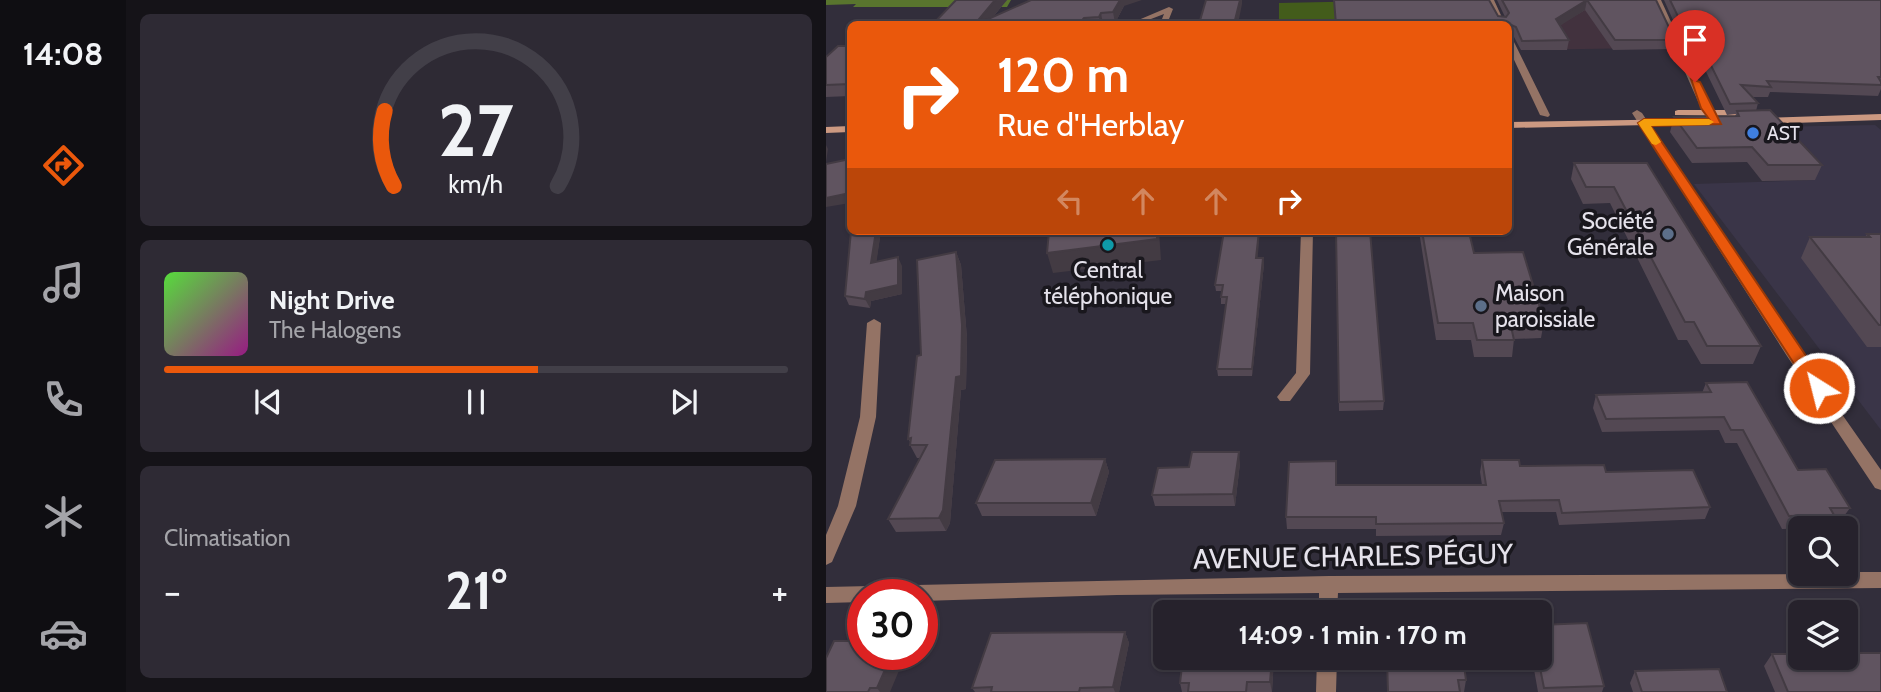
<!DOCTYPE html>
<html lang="fr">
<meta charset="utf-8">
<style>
:root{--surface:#26222c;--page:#2e2a34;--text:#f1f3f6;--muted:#a4a4a9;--line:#423f48;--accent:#ea580c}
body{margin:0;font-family:Cabin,sans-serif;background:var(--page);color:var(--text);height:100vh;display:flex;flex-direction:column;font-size:26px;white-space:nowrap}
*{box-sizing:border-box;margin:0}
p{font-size:23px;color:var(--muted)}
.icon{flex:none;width:38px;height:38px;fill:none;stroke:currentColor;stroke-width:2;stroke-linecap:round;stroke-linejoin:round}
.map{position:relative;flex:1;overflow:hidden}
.drawer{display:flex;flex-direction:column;gap:14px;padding:14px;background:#151318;width:700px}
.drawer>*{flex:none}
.banner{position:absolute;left:21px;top:21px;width:665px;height:214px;border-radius:10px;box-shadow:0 2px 5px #0004,0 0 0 2px var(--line);background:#ea580c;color:#fff;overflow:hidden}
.fabs{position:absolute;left:962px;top:516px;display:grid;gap:14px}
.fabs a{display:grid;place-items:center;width:70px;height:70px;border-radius:10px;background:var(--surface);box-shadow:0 2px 5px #0004,0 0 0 2px var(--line);font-size:35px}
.speed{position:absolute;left:21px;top:579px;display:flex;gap:14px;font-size:35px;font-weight:700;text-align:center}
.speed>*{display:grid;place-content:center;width:91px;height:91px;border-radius:50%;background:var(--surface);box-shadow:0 2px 5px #0004,0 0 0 2px var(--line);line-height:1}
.speed .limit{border:10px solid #d22;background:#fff;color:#111}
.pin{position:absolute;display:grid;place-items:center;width:60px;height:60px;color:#fff;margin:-72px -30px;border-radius:50% 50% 50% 0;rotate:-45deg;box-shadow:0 0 7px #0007}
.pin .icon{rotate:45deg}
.me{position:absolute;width:77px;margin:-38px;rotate:324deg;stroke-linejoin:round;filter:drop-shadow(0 0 5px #0008)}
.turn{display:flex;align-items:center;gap:24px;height:147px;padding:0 35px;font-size:32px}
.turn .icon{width:91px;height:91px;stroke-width:2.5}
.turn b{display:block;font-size:49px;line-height:60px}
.lanes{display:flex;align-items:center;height:66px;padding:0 35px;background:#0003;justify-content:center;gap:35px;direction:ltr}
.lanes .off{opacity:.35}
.big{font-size:52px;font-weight:800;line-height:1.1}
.drawer .card{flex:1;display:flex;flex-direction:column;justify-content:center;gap:10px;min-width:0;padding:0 24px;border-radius:10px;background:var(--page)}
.drawer .dial{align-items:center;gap:0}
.dial svg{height:182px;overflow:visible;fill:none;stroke:var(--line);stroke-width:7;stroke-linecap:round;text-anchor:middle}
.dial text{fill:var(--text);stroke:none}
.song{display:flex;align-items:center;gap:21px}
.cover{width:84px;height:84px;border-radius:10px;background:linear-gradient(135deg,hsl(110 70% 55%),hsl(310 70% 35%))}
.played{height:7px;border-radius:4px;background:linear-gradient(90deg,var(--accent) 60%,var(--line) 60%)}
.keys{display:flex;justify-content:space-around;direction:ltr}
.heat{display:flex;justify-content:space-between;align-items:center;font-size:38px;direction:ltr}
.trip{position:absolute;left:327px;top:600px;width:399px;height:70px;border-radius:10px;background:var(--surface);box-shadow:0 2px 5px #0004,0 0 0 2px var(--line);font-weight:800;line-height:70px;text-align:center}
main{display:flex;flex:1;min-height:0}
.dock{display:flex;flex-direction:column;width:126px;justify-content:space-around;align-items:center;background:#0f0e12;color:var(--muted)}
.dock .icon{width:49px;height:49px}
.dock .on{color:var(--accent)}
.dock b{font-size:32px;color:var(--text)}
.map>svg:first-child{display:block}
.built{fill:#3a3548}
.education{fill:#42323e}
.green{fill:#435c1b}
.forest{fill:#59752e}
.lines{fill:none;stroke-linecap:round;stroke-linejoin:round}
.pedestrian{fill:#947365;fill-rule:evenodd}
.minor{fill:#947365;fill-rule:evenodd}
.secondary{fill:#cc9981;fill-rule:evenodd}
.wall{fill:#534853}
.shaded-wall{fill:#433b43}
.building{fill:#605460;stroke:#433b43;stroke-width:2}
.route{fill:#ea580c;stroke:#983908;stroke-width:2}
.slow{fill:#f59e0b}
.shop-dot{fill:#3f7fe0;stroke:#19171d;stroke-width:2.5}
.service-dot{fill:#5c6f8a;stroke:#19171d;stroke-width:2.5}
.culture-dot{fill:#0f9aa8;stroke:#19171d;stroke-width:2.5}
.labels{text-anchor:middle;stroke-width:7;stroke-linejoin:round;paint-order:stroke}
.far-poi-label{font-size:19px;fill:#e5e2eb;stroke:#19171d;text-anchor:start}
.poi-label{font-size:23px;fill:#e5e2eb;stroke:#19171d;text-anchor:end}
.near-street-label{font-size:28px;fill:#e5e2eb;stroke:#19171d}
</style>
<main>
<nav class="dock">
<b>14:08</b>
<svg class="icon on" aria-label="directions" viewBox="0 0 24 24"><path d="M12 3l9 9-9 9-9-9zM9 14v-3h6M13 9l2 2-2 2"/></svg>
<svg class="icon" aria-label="music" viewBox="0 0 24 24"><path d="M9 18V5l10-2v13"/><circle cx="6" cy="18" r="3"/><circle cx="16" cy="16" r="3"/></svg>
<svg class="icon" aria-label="phone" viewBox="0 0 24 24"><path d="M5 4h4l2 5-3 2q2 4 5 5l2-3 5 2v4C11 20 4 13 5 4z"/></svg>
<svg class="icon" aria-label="climate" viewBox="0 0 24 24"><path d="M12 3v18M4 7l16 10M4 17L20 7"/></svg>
<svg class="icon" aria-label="car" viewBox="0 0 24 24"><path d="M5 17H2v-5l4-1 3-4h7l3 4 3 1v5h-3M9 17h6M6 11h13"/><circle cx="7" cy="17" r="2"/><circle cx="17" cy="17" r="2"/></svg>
</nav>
<section class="drawer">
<div class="card dial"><svg viewBox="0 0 100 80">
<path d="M14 69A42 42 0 1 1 86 69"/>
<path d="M14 69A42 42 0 0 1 10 36" stroke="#ea580c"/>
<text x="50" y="56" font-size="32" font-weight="700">27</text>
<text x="50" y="72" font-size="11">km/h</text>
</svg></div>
<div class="card">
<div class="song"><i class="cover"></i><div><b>Night Drive</b><p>The Halogens</p></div></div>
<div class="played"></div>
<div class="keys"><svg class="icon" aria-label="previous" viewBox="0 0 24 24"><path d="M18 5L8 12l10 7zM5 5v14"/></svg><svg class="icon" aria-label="pause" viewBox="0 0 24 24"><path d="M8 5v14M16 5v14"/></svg><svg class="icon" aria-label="next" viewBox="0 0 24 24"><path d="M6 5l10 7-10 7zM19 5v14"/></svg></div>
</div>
<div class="card"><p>Climatisation</p>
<div class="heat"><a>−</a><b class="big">21°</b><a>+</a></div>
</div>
</section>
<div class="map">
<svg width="1055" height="692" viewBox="0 0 1055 692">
<rect width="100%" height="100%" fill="#322e3b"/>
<path class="built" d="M1049 125 1055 130V430L868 184 988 180 941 127Z"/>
<path class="education" d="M674 1H776L818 48 699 50Z"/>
<path class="green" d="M549 1 553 24H453V3Z"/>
<path class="forest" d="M0 0H185L181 7H27L30 4 0 5Z"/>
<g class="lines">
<path class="pedestrian" d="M660 0H668L679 24H673Z
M682 36 686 38 724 115 722 117 714 115 682 47Z"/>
<path class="minor" d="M827 0H835L884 107 896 122 894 124H888L875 108Z
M343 7 347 9 341 24H334L338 14 312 24H303Z
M811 110 816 113 971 350 1055 470V490L1049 488 961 356 806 113Z
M475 231H487L484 374 464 401H454L451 397 470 373Z
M48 319 55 323 50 417 30 506 6 562 0 565V535L12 506 34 417 41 323Z
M1020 572H1055V588L512 593 511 612H493V593L291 595 96 601V595H37V602L0 603V587L503 576 1020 574Z
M491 658H511L510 692H490Z"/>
<path class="secondary" d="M852 110H919L924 113 919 116 849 115V111Z
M1055 114V120L937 124 932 121 937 118Z
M865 119 870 122 868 124 682 128V122Z
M24 126V132L0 133V127Z"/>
</g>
<path class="wall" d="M130 0H181L167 17 298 6 289 23 277 24H93H107Z
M508 0 679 17 671 0H830L849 40 846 49 787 50 759 10 734 25 743 40 741 50H695L688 37 682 34V24H509Z
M838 0H1055V89L1052 96 944 92 942 97H926L932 103 930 111 996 165 989 180 936 181 921 162 866 163 844 132 848 117 909 116 910 114 901 115 869 49H860Z
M24 46V96L0 97V57Z
M748 163H821L935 346 927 364H875L861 340H852L784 203 757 204 745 179Z
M25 231H55L50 262 76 266V294L45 301 44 308 23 305 19 296Z
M510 231 558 401 557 410 513 411Z
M593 231H628L648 253 718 321 715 338 688 339 686 357H648L645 340H610Z
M1041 234H1055V347H1041L975 258 984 237H1039Z
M130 252 135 265 141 338 140 389 135 390 124 523 120 531 70 532 62 519 94 458H91L84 445 85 443 82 439Z
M432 258H437L438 264 426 376H392L391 369 401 304H395V297L396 291H390L389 285Z
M880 383 972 470 1024 508 1015 520 1004 521 1000 528 956 529 911 443H899L893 430 776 432 767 408 770 395 876 393Z
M279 459 283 472 270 516H156L150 503Z
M656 460 694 466 780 472 884 507 879 519 733 525 730 512H675L678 523 675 535 550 536V529H461L460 517 510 485H656L654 472Z
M414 463 409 506H329L326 495 363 467Z
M299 632 303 643 293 692H149L146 688Z
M946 654 1055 692H949L938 666Z
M0 658 64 692H0Z
M357 658H448L446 692H356L354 683Z
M565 658H637L640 680 638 692H561V660H565Z
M706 658H714L778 686 776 692H712Z
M809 671 901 692H807L804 683Z"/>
<path class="shaded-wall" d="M169 0H181L161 24H149Z
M294 0H316L298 6 289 23 287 12Z
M414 0H416V4L412 24H408Z
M761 0 759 10 729 29 730 19Z
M275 13 277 24H274L273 17Z
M258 18 259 24H253Z
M0 145 2 149 0 162Z
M24 193V203L0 207V198Z
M50 231H55L49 272 45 263Z
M333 231 335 260 227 273 221 253Z
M433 231H434L431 265 430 258Z
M130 252 135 265 141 338 140 389 135 390 124 523 120 531 113 518 130 377Z
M72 257 76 266V294L45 301 44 308 39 299 40 292Z
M437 258 438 264 426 376V369Z
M413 452 414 463 409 506 407 494Z
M279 459 283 472 270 516 265 503Z
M299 632 303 643 293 692H289L287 687Z
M66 654H80L64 692H54L51 688Z
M446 658H448L446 692 444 682Z"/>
<path class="building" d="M130 0H169L149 24H93H107Z
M205 0H294L287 12 275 13 273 17 258 18 253 24H151Z
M380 0H414L408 24H373Z
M508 0H663L672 16 680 17 683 13 676 0H830L849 40H789L761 0 730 19 743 40 696 41 690 27 683 24 682 27V24H510Z
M844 0H1055V77H1052L1055 82V85L941 81 945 87 915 85 932 103 904 104 872 39H863Z
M12 46H24V84L0 85V57Z
M944 110 996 165H942L926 147 871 148 848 117 913 116 911 111Z
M24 159V193L0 198V164Z
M748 163H821L935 346H881L868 322H859L788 187H760Z
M25 231H50L45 263 72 257V285L40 292 39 299 19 296Z
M223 231H331V239L221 253Z
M398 231H433L430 258H437L426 369H391L401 297H395L397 285H389Z
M510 231H544L558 401 513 402Z
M596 231 643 232 648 253 697 252 718 321 684 322 688 340H651L647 323H612Z
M1041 234H1055V325H1053L984 237H1044Z
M130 252 136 325 135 376 130 377 117 510 113 518 62 519 101 445H84L85 438 82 439 91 356 95 355 91 260Z
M921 382 972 470 1000 469 1024 508H1004L1008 515 963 516 917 430H905L898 417 780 419 770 395 885 392 880 383Z
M366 452H413L407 494 326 495 332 468 363 467Z
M279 459 265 503H150L169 460Z
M656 460H693L694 466 778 465 780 472 867 470 884 507 736 513 733 500 673 501 678 523 550 524V517H460L463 462 510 461V485H660Z
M761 623 778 686 718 688 712 658H714V625Z
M299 632 287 687 254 688 253 692H165L166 687 146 688 165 633Z
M8 641H37V654H66L51 688H44L42 692H0V658Z
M1020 653H1055V692H962L946 654H975V658H1020Z
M357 658H446L444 682H421L420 692H362L363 683H354Z
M566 658H637L640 680H632L634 692H562L561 660H567Z
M893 669 901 692H816L809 671Z"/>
<path class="route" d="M865 79 874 82 895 124 825 126 999 384 1001 388 999 393H987L812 123 818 119H883L875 108Z"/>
<path class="slow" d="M818 119H883L888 122 883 125 825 126 835 142 830 145 826 144 812 123Z"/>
<circle class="shop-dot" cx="927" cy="133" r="7"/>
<g class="service-dot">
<circle cx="842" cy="234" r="7"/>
<circle cx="655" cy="306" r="7"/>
</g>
<circle class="culture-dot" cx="282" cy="245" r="7"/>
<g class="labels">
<g class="far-poi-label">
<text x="941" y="140">AST</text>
</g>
<g class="poi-label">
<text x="828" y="229">Société<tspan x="828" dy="26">Générale</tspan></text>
<text x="282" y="278" text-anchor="middle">Central<tspan x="282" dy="26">téléphonique</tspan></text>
<text x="669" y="301" text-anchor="start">Maison<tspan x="669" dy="26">paroissiale</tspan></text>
</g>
<g class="near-street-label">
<text transform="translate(527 556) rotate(-1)" y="10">AVENUE CHARLES PÉGUY</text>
</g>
</g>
</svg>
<div class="fabs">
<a><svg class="icon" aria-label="search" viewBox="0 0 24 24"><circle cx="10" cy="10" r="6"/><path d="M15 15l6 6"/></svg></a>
<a><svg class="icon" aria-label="layers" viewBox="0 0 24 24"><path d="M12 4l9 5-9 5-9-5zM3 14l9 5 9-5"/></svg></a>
</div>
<div class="speed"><div class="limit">30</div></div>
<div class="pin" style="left:869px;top:82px;background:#d93025"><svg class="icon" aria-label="arrive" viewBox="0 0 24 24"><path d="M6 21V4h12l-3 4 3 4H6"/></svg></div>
<svg class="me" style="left:993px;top:388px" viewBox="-20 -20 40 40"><circle r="17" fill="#ea580c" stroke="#fff" stroke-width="3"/><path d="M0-11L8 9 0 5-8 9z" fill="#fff"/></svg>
<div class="trip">14:09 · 1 min · 170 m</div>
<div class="banner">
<div class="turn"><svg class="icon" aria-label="right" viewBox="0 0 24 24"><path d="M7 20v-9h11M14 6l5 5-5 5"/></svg><div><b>120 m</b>Rue d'Herblay</div></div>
<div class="lanes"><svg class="icon off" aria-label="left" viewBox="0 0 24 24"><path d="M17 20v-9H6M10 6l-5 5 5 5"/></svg><svg class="icon off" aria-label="ahead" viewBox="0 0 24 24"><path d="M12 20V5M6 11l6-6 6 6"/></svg><svg class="icon off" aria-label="ahead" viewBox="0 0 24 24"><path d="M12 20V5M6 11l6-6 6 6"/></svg><svg class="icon" aria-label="right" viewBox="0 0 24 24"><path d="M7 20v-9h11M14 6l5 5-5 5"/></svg></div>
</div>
</div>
</main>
